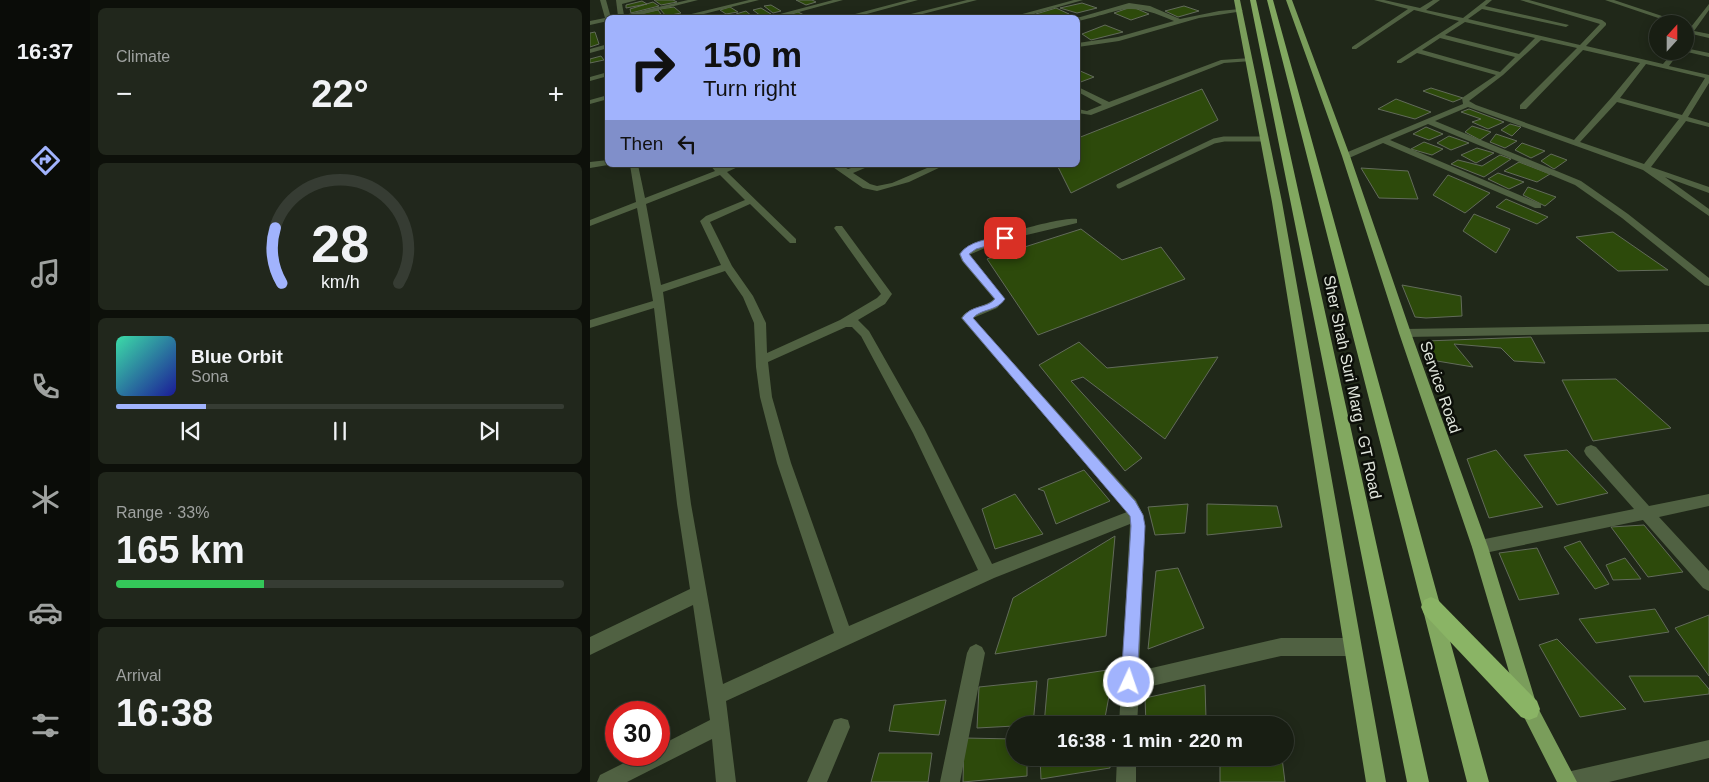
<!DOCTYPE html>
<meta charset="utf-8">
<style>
:root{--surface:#181e13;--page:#21271c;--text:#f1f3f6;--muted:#9fa2a0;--line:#363c33;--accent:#a1b3fd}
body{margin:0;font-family:Arial,sans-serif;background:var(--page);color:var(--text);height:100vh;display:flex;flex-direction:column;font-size:19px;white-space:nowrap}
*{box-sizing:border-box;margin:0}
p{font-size:16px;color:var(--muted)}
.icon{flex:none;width:28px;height:28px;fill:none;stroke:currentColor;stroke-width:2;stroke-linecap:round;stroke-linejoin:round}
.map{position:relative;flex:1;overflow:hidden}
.drawer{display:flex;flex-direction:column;gap:8px;padding:8px;background:#0d100a;width:500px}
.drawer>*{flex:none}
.hud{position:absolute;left:15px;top:15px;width:475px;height:152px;border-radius:8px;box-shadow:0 2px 12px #0003,0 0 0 1px var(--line);background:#a1b3fd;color:#111;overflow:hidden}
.needle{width:32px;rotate:21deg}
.buttons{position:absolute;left:1059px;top:15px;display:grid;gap:10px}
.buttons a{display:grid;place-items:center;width:45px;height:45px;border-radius:50%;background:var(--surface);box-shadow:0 2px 12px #0003,0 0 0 1px var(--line);font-size:25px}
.speed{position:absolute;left:15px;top:701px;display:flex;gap:10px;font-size:25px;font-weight:700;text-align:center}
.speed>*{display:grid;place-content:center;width:65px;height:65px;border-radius:50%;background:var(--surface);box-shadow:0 2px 12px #0003,0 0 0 1px var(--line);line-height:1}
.speed .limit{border:8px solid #d22;background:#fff;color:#111}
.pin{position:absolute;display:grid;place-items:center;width:42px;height:42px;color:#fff;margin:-21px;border-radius:10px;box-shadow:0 2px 8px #0006}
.me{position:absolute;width:55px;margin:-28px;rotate:3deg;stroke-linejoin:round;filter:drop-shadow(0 0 4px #0008)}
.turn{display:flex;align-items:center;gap:18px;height:105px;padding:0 15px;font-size:22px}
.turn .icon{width:65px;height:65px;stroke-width:2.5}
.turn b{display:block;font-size:35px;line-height:42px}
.then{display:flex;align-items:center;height:48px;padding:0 15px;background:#0003;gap:10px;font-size:19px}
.big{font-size:38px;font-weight:600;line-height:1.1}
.drawer .widget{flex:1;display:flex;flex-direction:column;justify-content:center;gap:8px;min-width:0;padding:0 18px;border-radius:8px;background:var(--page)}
.drawer .dial{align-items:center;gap:0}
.dial svg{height:130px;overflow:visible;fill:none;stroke:var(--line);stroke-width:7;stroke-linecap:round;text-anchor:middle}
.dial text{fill:var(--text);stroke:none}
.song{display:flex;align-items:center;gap:15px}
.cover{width:60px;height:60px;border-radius:8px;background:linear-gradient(135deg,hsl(160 70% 55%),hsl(240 70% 35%))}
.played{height:5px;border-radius:2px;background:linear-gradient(90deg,var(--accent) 20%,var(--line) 20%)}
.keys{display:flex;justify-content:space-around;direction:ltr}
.heat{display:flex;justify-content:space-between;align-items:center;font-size:28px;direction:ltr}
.charge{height:8px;border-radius:4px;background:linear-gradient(90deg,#34c759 33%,var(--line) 0)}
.trip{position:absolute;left:416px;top:716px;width:288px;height:50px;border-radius:25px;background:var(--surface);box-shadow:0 2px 12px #0003,0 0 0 1px var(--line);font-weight:600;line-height:50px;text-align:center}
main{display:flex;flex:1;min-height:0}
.dock{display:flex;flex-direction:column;width:90px;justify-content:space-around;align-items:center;background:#0a0c08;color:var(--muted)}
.dock .icon{width:35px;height:35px}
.dock .active{color:var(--accent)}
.dock b{font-size:22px;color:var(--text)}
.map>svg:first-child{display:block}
.building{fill:#2d4a0b;stroke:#626b5a}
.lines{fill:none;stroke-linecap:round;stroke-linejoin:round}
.service{stroke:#506142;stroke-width:5}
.minor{fill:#506142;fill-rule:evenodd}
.primary{fill:#7a9d5b;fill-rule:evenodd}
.trunk{fill:#82a860;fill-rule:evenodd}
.motorway{fill:#8ab465;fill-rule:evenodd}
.route{fill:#a1b3fd;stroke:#6974a4}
.labels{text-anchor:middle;stroke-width:5;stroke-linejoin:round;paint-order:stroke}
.street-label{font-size:16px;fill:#e0e5dc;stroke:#0c0f09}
</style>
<main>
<nav class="dock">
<b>16:37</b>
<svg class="icon active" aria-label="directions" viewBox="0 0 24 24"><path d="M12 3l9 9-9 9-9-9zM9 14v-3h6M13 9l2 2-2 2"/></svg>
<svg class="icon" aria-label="music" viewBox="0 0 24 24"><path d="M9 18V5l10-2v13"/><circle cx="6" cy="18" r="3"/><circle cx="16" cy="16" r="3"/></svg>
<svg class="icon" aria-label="phone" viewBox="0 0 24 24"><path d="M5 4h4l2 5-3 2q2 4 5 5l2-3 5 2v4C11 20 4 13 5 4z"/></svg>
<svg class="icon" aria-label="climate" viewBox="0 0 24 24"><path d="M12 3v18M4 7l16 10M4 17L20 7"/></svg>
<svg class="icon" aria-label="car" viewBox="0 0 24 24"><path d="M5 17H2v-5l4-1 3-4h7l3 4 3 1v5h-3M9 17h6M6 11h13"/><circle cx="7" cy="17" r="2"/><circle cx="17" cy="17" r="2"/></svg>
<svg class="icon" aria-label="filters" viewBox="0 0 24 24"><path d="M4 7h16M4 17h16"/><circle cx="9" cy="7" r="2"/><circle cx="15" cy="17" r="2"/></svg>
</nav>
<section class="drawer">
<div class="widget"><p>Climate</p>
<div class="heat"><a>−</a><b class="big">22°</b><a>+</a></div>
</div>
<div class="widget dial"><svg viewBox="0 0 100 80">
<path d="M14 69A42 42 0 1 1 86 69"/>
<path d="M14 69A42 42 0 0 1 10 35" stroke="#a1b3fd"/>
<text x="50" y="56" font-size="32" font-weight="700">28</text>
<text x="50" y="72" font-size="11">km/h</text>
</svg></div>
<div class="widget">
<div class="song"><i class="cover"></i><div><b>Blue Orbit</b><p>Sona</p></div></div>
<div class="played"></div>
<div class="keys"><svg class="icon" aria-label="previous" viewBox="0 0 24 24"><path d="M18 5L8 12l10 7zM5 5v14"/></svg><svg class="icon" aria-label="pause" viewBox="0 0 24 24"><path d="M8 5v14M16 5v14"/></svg><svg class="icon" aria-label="next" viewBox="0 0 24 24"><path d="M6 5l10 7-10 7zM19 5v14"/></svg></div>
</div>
<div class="widget"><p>Range · 33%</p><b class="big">165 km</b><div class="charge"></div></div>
<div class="widget"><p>Arrival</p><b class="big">16:38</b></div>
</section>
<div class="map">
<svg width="1119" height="782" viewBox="0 0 1119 782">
<rect width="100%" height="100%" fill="#202819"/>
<path class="building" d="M64 0H83L87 2 71 5Z
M206 0H222L226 2 216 5Z
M52 1 57 4 36 8V5Z
M63 2 69 6 41 13 40 9Z
M492 3 507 8 487 13 470 8Z
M181 5 191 11 183 13 174 6Z
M594 6 609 11 588 17 575 11Z
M84 7 91 13 76 16 70 9Z
M140 7 148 12 136 14 130 10Z
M541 7 545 8 559 14 541 20 524 13Z
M171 8 181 14 171 16 163 10Z
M466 8 479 14 468 17 463 16 453 18 446 14Z
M68 10 71 14 57 17 50 14Z
M156 11 164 18H149L146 14Z
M208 12 216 16 203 18 198 15Z
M515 25 533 32 501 40 492 34Z
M5 32 9 44 0 47V33Z
M11 56 14 60 0 63V59Z
M488 70 504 77 488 83Z
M841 88 873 98 863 102 833 91Z
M612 89 628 120 481 193 467 165H488V138Z
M806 99 841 112 825 119 788 109Z
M879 109 914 122 898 129 882 122 891 119 871 112Z
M920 124 931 127 922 136 911 130Z
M882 126 901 132 890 140 875 132Z
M836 127 853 134 839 140 823 134Z
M906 134 927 141 915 148 900 142Z
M859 136 879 143 861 150 847 143Z
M834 142 853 149 842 155 821 149Z
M932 143 955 151 941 158 925 150Z
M887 148 904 153 886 163 871 155Z
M961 154 977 160 964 169 951 161Z
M910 155 921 159 894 177 861 164 868 160 892 166Z
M929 162 960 174 947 182 914 171Z
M771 168 818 171 828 199 789 198Z
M908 173 934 182 919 189 898 179Z
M858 175 900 193 875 213 843 195Z
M938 187 966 197 955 206 933 195Z
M916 199 958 217 947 224 906 207Z
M884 214 920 229 906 253 873 231Z
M491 229 532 260 571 247 595 279 448 335 397 259Z
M1023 232 1078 270 1028 271 986 237Z
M812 285 871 296 872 316 836 318 825 317Z
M941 337 955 363 924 361 911 348 864 344 883 367 841 360 836 341Z
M489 342 517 368 628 357 575 439 493 377 481 381 552 458 535 471 449 365Z
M1026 379 1081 428 1003 441 972 380Z
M906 450 953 507 899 518 877 459Z
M977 450 1018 493 967 505 934 455Z
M494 470 520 501 466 524 454 491 448 489Z
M425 494 453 534 405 549 392 509Z
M598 504 595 533 565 535 558 507Z
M617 504 687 506 692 527 617 535Z
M1054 525 1093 572 1058 577 1021 527Z
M525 536 516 636 405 654 423 598Z
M990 541 1019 584 1005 589 974 547Z
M947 548 969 594 929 600 909 553Z
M1035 558 1051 579 1023 580 1016 565Z
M588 568 614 628 558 649 566 571Z
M1065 609 1079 632 1006 643 989 619Z
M1119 615V676L1085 628Z
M967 639 1036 709 990 717 949 645Z
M524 669 514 723 506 725H454L458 679Z
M1039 676H1108L1119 689V694L1054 702Z
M447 681 443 725 387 728 389 687Z
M615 685 616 719 596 725H556L555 698Z
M356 700 349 735 299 731 304 705Z
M374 738 425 739V758H437V776L373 782Z
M289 753H342L338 782H281Z
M450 758H520V768L451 779Z
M630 758H692L695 782H630Z"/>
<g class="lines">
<path class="service" d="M529 186 624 141 634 139H675"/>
<path class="minor" d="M10 0H16L21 18H18V21L0 25V21L15 18Z
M26 0H47L32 4 34 15 98 0H108L37 18H24L28 16Z
M159 0H169L98 18H85Z
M243 0H253L187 18H175Z
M318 0H328L262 18H250Z
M377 0H387L317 18H305Z
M484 0H493L430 18H418Z
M784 0H794L830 8 843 0H850L836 10 873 18 896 0H902L895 6 979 25 976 27 892 9 878 19 990 45 1010 24 930 0H939L1012 20 1016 23V25L996 46 1073 64 1084 51H1090L1079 66 1119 75V83L1098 117 1119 123V127L1096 121 1061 167 1119 187V193L1075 177 1119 209V216L1053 170 878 107 845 121 991 181 1038 214 1119 278V286L1115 285 1032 218 985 185 838 124 800 140 951 204V208H945L793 143 759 158H753V154L873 104 872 98 906 75 827 53 811 63H807V61L869 21 824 10 766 49H762V47L818 9ZM875 22 945 38 929 54 855 35ZM850 38 925 57 910 72 832 50ZM951 40 987 48 930 105V109H936L993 50 1050 63 1022 97 984 140 886 105 879 101 913 75ZM1056 64 1115 78 1092 115 1030 98ZM1027 102 1089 119 1054 164 990 142Z
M1015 0H1024L1096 24H1086Z
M539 3 560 6 590 19 629 11 650 9 653 11 609 18 529 41 488 47V43L528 37 584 21C536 0 534 11 488 21L487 18Z
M1119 4V10L1104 31 1119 34V38L1102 34 1095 42 1097 32Z
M18 44V48L0 53V49Z
M1095 48 1119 53V57L1093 51H1095Z
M660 58 662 59V61L634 63 501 115 488 113V109L497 111 512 105 488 92V87L519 102 631 60Z
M18 72V76L0 81V77Z
M18 95V99L0 104V100Z
M18 160V165L0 168V162Z
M40 165H48L55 198 125 171 120 165H129L132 168 140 165H152L137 172 206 239V243H200L160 204 120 222 142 266 163 296 176 323 177 353 250 320 287 298 291 294 244 228 246 226H252L302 294 295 304 268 320 279 331 334 428 402 564 537 512 371 318C380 306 394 308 404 299L372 261 369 254C380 242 471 216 487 219V223L411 241 379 255 415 299 407 308 383 318 546 500 553 515 555 527 549 671 691 638H761L767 641 770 647 767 653 761 656H691L549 689 547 725H529L540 524 404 578 136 701 146 782H126L122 739 37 782H7L10 775 50 755H69V746L120 720 103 605 0 655V637L100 589 87 504 64 308 0 328V320L63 301 47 208 0 226V220L46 202ZM130 175 155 200 116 216 110 221 131 265 71 285 56 204ZM135 271 153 297 164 323 166 367 170 397 187 463 244 633 133 684 101 504 73 292ZM256 327H262L271 336 323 433 388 570 259 626 201 463 182 397 178 362Z
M240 165H251L258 169 270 165H282L263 173 280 184 287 186 302 183 344 165H355L319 182 287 191 273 188Z
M1119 324V332L815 337 809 333 815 329Z
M1001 445 1006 447 1059 506 1119 494V506L1069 517 1119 571V591L1113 588 1053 520 890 554 885 552 882 547 885 542 890 540 1044 509 996 455 994 451 996 447Z
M386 644 392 647 395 653 370 782H350L377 653 380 647Z
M251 718 258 720 260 727 237 782H217L244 720Z
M1119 740V758L1019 782H967L970 775 977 772Z
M527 758H546V782H526Z"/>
<path class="primary" d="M644 0H650L692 202 796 782H776L682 202Z
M696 0H702L760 156 821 333 898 547 947 706 987 782H967L930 709 882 547 809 333 752 156Z"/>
<path class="trunk" d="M660 0H666L839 782H817Z
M677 0H683L899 782H877Z"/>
<path class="motorway" d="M841 597 848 600 947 701 950 709 947 717 939 720 931 717 834 614 831 607 834 600Z"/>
</g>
<path class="route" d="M415 235 419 238 418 240 386 249 379 254 415 299C406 312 392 308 383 318L545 501 553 515 555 526 547 682 545 688 539 690 533 688 531 682 541 526 540 516 372 318C382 304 396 309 405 299L373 261 370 254C378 241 400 239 415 235Z"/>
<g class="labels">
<g class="street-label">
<text transform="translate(763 387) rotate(78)" y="6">Sher Shah Suri Marg - GT Road</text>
<text transform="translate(851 387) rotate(71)" y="6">Service Road</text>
</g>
</g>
</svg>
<div class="buttons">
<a><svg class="needle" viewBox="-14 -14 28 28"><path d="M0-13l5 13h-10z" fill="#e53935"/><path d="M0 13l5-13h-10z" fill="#9fa2a0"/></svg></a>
</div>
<div class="speed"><div class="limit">30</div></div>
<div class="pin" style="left:415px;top:238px;background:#d93025"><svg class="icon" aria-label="arrive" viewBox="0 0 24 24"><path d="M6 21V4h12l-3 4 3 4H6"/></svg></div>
<svg class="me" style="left:539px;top:682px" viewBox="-20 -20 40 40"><circle r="17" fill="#a1b3fd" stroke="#fff" stroke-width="3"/><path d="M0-11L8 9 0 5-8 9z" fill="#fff"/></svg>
<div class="trip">16:38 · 1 min · 220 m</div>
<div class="hud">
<div class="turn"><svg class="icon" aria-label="right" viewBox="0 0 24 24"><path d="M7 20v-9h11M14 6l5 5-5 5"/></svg><div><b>150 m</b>Turn right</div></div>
<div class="then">Then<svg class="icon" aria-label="left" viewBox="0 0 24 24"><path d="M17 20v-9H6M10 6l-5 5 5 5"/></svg></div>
</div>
</div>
</main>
